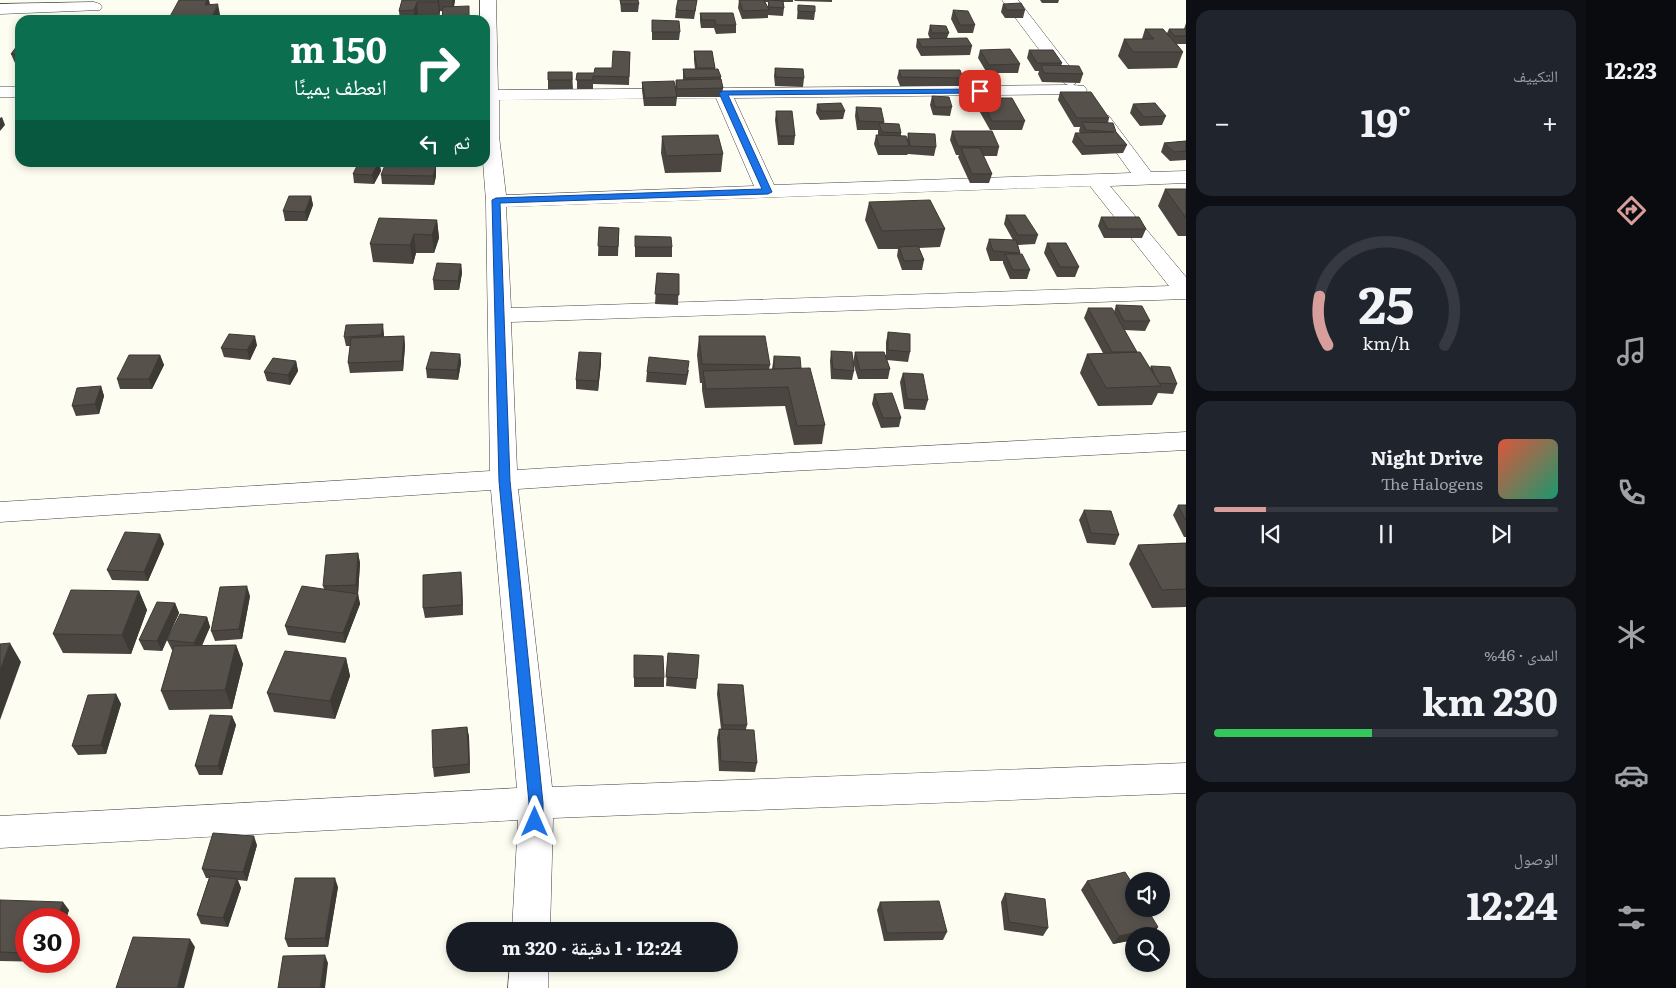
<!DOCTYPE html>
<html lang="ar">
<meta charset="utf-8">
<style>
:root{--surface:#171b24;--page:#20242c;--text:#f1f3f6;--muted:#9ea1a6;--line:#363941;--accent:#d89e9c}
body{margin:0;font-family:Literata,"Noto Naskh Arabic",serif;background:var(--page);color:var(--text);direction:rtl;height:100vh;display:flex;flex-direction:column;font-size:19px;white-space:nowrap}
*{box-sizing:border-box;margin:0}
p{font-size:16px;color:var(--muted)}
.icon{flex:none;width:28px;height:28px;fill:none;stroke:currentColor;stroke-width:2;stroke-linecap:round;stroke-linejoin:round}
.map{position:relative;flex:1;overflow:hidden;direction:ltr}
.drawer{display:flex;flex-direction:column;gap:10px;padding:10px;background:#0d0f14;width:400px}
.drawer>*{flex:none}
.top-card{position:absolute;left:15px;top:15px;width:475px;height:152px;border-radius:15px;box-shadow:0 2px 8px #0003;direction:rtl;background:#0b6e4f;color:#fff;overflow:hidden}
.buttons{position:absolute;left:1125px;top:872px;display:grid;gap:10px}
.buttons a{display:grid;place-items:center;width:45px;height:45px;border-radius:50%;background:var(--surface);box-shadow:0 2px 8px #0003;font-size:25px}
.speed{position:absolute;left:15px;top:908px;display:flex;gap:10px;font-size:25px;font-weight:700;text-align:center}
.speed>*{display:grid;place-content:center;width:65px;height:65px;border-radius:50%;background:var(--surface);box-shadow:0 2px 8px #0003;line-height:1}
.speed .limit{border:8px solid #d22;background:#fff;color:#111}
.pin{position:absolute;display:grid;place-items:center;width:42px;height:42px;color:#fff;margin:-21px;border-radius:10px;box-shadow:0 2px 8px #0006}
.me{position:absolute;width:55px;margin:-28px;rotate:0deg;stroke-linejoin:round;filter:drop-shadow(0 0 4px #0008)}
.turn{display:flex;align-items:center;gap:18px;height:105px;padding:0 20px;font-size:22px}
.turn .icon{width:65px;height:65px;stroke-width:2.5}
.turn b{display:block;font-size:35px;line-height:42px}
.then{display:flex;align-items:center;height:48px;padding:0 20px;background:#0003;gap:10px;font-size:19px}
.big{font-size:38px;font-weight:700;line-height:1.1}
.drawer .tile{flex:1;display:flex;flex-direction:column;justify-content:center;gap:8px;min-width:0;padding:0 18px;border-radius:15px;background:var(--page)}
.drawer .dial{align-items:center;gap:0}
.dial svg{height:130px;overflow:visible;fill:none;stroke:var(--line);stroke-width:7;stroke-linecap:round;text-anchor:middle}
.dial text{fill:var(--text);stroke:none}
.song{display:flex;align-items:center;gap:15px}
.cover{width:60px;height:60px;border-radius:8px;background:linear-gradient(135deg,hsl(10 70% 55%),hsl(160 70% 35%))}
.played{height:5px;border-radius:2px;background:linear-gradient(90deg,var(--accent) 15%,var(--line) 15%)}
.keys{display:flex;justify-content:space-around;direction:ltr}
.heat{display:flex;justify-content:space-between;align-items:center;font-size:28px;direction:ltr}
.charge{height:8px;border-radius:4px;background:linear-gradient(90deg,#34c759 46%,var(--line) 0)}
.trip{position:absolute;left:446px;top:922px;width:292px;height:50px;border-radius:25px;background:var(--surface);box-shadow:0 2px 8px #0003;font-weight:700;line-height:50px;text-align:center;direction:rtl}
main{display:flex;flex:1;min-height:0}
.tabs{display:flex;flex-direction:column;width:90px;justify-content:space-around;align-items:center;background:#090b0e;color:var(--muted)}
.tabs .icon{width:35px;height:35px}
.tabs .selected{color:var(--accent)}
.tabs b{font-size:22px;color:var(--text)}
.map>svg:first-child{display:block}
.lines{fill:none;stroke-linecap:round;stroke-linejoin:round}
.street-casing{stroke:#424242;stroke-width:1}
.street{fill:#fff;fill-rule:evenodd}
.wall{fill:#4b4641;fill-rule:evenodd}
.shaded-wall{fill:#3d3935}
.building{fill:#57514c;stroke:#3d3935}
.route{fill:#1a73e8;stroke:#114b97}
</style>
<main>
<nav class="tabs">
<b>12:23</b>
<svg class="icon selected" aria-label="directions" viewBox="0 0 24 24"><path d="M12 3l9 9-9 9-9-9zM9 14v-3h6M13 9l2 2-2 2"/></svg>
<svg class="icon" aria-label="music" viewBox="0 0 24 24"><path d="M9 18V5l10-2v13"/><circle cx="6" cy="18" r="3"/><circle cx="16" cy="16" r="3"/></svg>
<svg class="icon" aria-label="phone" viewBox="0 0 24 24"><path d="M5 4h4l2 5-3 2q2 4 5 5l2-3 5 2v4C11 20 4 13 5 4z"/></svg>
<svg class="icon" aria-label="climate" viewBox="0 0 24 24"><path d="M12 3v18M4 7l16 10M4 17L20 7"/></svg>
<svg class="icon" aria-label="car" viewBox="0 0 24 24"><path d="M5 17H2v-5l4-1 3-4h7l3 4 3 1v5h-3M9 17h6M6 11h13"/><circle cx="7" cy="17" r="2"/><circle cx="17" cy="17" r="2"/></svg>
<svg class="icon" aria-label="filters" viewBox="0 0 24 24"><path d="M4 7h16M4 17h16"/><circle cx="9" cy="7" r="2"/><circle cx="15" cy="17" r="2"/></svg>
</nav>
<section class="drawer">
<div class="tile"><p>التكييف</p>
<div class="heat"><a>−</a><b class="big">19°</b><a>+</a></div>
</div>
<div class="tile dial"><svg viewBox="0 0 100 80">
<path d="M14 69A42 42 0 1 1 86 69"/>
<path d="M14 69A42 42 0 0 1 9 39" stroke="#d89e9c"/>
<text x="50" y="56" font-size="32" font-weight="700">25</text>
<text x="50" y="72" font-size="11">km/h</text>
</svg></div>
<div class="tile">
<div class="song"><i class="cover"></i><div><b>Night Drive</b><p>The Halogens</p></div></div>
<div class="played"></div>
<div class="keys"><svg class="icon" aria-label="previous" viewBox="0 0 24 24"><path d="M18 5L8 12l10 7zM5 5v14"/></svg><svg class="icon" aria-label="pause" viewBox="0 0 24 24"><path d="M8 5v14M16 5v14"/></svg><svg class="icon" aria-label="next" viewBox="0 0 24 24"><path d="M6 5l10 7-10 7zM19 5v14"/></svg></div>
</div>
<div class="tile"><p>المدى · 46%</p><b class="big">230 km</b><div class="charge"></div></div>
<div class="tile"><p>الوصول</p><b class="big">12:24</b></div>
</section>
<div class="map">
<svg width="1186" height="988" viewBox="0 0 1186 988">
<rect width="100%" height="100%" fill="#fefdf1"/>
<g class="lines">
<g class="street-casing">
<path id="street" d="M480 0H496L498 90 1069 85 1065 84 1002 0H1018L1080 80 1073 85 1084 86 1087 90 1084 94 734 98 774 185 1131 173 1093 120 1095 116 1102 114 1109 116 1151 172 1186 171V183L1110 186 1186 277V299L511 322 517 470 790 453 1186 432V450L790 471 518 489 552 787 1186 763V793L553 818 550 931H512L518 820 0 848V816L517 788 491 490 0 522V502L490 471 486 201 483 162H485V20H480ZM716 98 754 186 506 195 499 136V100ZM1090 186 1169 286 511 308 506 207Z
M94 2 100 4 102 7 100 10 0 14V4Z
M0 87H20V97H0Z
M510 964H548V988H508Z"/>
</g>
<use href="#street" class="street"/>
</g>
<path class="wall" d="M402 0H455L454 7 470 15 440 11 439 18 418 17V20H400L399 11Z
M620 0 639 4 638 12H621Z
M739 0H793V2H783L784 8 783 16 768 15V18L742 19 738 8ZM765 2H768V7Z
M794 0H832V2L795 1Z
M1040 0H1059L1058 3H1042Z
M1003 4 1025 10 1023 18H1005L1001 12Z
M798 5 815 12 814 20 797 19Z
M696 8 694 19 675 18 676 10Z
M953 10 975 25 973 33H958L951 19Z
M700 13 736 25V33L716 34 714 28H701L700 21Z
M652 20 680 32 679 40H652Z
M1186 23V44H1177L1183 52 1177 68 1128 69 1118 56 1124 39H1142L1145 29 1167 33 1169 29H1184Z
M930 25 949 33 947 38 972 46 970 55 921 56 916 47 917 39H930L928 34Z
M20 42V63H15L11 54Z
M980 50 1020 64 1018 73H987L978 58Z
M1029 50 1062 63 1061 66 1083 74 1080 83 1042 82 1038 74 1039 71H1035L1027 58Z
M694 51H712L715 69 721 77V79L723 88 722 97H677L676 106H644L642 90V82L675 88 676 80H683V69H695L694 60Z
M630 52 629 85 593 84V89H577V73H594L612 68Z
M775 68 804 78 803 87 775 86 774 76Z
M899 70 963 78 961 86H900L897 78Z
M548 72H572L573 89H548Z
M1060 92 1109 118 1108 123 1116 132 1127 145 1123 153 1082 155 1072 142 1075 133H1080L1079 131 1080 127H1074L1058 100Z
M932 96 952 107 950 116 933 115 930 105Z
M980 98 1025 121 1022 130H990L977 107Z
M817 104 845 111 843 119 820 120 816 113Z
M1133 104 1166 116 1162 125 1140 126 1130 113Z
M856 107 884 122V123L901 133V136L907 140 908 133 936 147 934 156 908 154 907 155H878L874 144 876 135 878 136V130H857L855 116Z
M776 111 795 136 794 145H778L775 120Z
M952 131 999 147 997 156H983L992 174 989 183H970L958 157 959 155H956L950 140Z
M662 136 723 154 721 172 665 173 661 153Z
M1186 141V160L1170 161 1161 152 1164 143Z
M345 162H379L381 171 374 184 354 183 353 174 358 164 345 165Z
M436 166V176L434 185 382 184 381 175Z
M1165 189H1186V236H1178L1158 206Z
M311 196 313 205 307 221H285L283 211Z
M869 202 945 229 940 247 919 248 924 260 922 270H902L897 256 898 249H878L865 220Z
M1006 215 1038 235 1035 244 1018 245 1020 253V254L1030 270 1027 279H1010L1003 263V261H990L986 249 989 239 1013 240 1004 224Z
M1101 217 1146 229 1142 238H1104L1098 226Z
M437 220 439 238 434 253H416L413 264 373 262 370 244Z
M599 227 619 228 618 256H598Z
M635 236 672 247V257H635Z
M1047 243 1079 267 1075 277H1057L1044 253Z
M461 264 462 273 459 290H434L433 280Z
M657 273 679 274 678 305 655 304Z
M1116 305 1150 321 1145 331 1124 330 1137 352 1150 368 1151 366 1177 384 1173 394 1158 393 1152 405 1098 406 1080 373 1087 354 1103 353 1084 318 1088 308 1114 312Z
M888 332 910 352 908 362 887 360 890 369 888 379H858L853 362 854 371 852 380 831 379 830 361 831 351 853 362 855 352 886 355V342Z
M384 334V337L404 336 405 346 403 371 350 373 348 363 350 346H346L344 337Z
M699 336 770 365 769 369H772L774 356 801 368 825 425 822 444 794 445 785 406 705 408 702 390V383H700L697 355Z
M257 345 250 360 224 357 221 348Z
M601 353V363L598 391 576 389V380Z
M460 354 461 363 458 380 427 378 426 369Z
M160 355 164 365 152 389H120L117 379Z
M296 361 298 371 290 385 267 381 264 372Z
M689 370 686 385 646 382 647 372Z
M903 373 928 400 925 410 904 409 900 382Z
M101 386 104 396 99 414 76 416 72 406Z
M874 394 901 418 899 427 881 428 872 404Z
M1178 505H1186V537H1184L1173 515Z
M1084 510 1119 535 1115 545 1087 543 1079 520Z
M160 534 164 544 148 581 112 580 107 570Z
M1186 543V607L1152 608 1129 564 1138 545Z
M358 553 360 563 358 594 360 604 345 643 288 635 285 626 324 589 323 586Z
M462 582 463 615 425 618 423 608Z
M139 591 147 610 131 654 63 653 53 634Z
M250 596 242 639 215 641 211 631Z
M175 603 179 613 162 651 144 650 139 640Z
M207 617 210 627 202 646 236 645 243 664 232 709 169 710 161 691 173 650H172L167 640Z
M668 653 697 679 696 689 666 686Z
M634 655 664 678V687H634Z
M346 658 350 676 335 719 274 712 267 693Z
M718 684 747 725 746 729 757 763 755 772 719 771 717 738 719 729H721L717 694Z
M116 694 121 704 106 754 78 755 72 746Z
M232 716 236 725 222 775H199L195 766Z
M467 727 469 737 470 773 434 777 433 768Z
M257 845 247 881 238 880 241 888 228 927 201 924 197 915 209 878H206L202 869Z
M1087 881 1158 927 1152 936 1113 944 1081 890Z
M338 887 328 947H288L285 939Z
M1005 893 1048 928 1043 936 1004 930 1001 902Z
M0 901 69 910 66 919H26V961H51V962L0 961Z
M880 902 947 932 943 940 884 941 877 910Z"/>
<path class="shaded-wall" d="M207 0H209L212 12 205 5Z
M438 0H439L440 11 439 18Z
M452 0H455L453 11Z
M417 2 418 17V20H415L414 10Z
M218 4 221 20H210Z
M2 117 5 125 0 131V118Z
M379 162 381 171 374 184 372 175Z
M436 166V176L434 185 433 176Z
M311 196 313 205 307 221 305 212Z
M437 220 439 238 434 253 432 235Z
M414 234 416 253 413 264 410 245Z
M461 264 462 273 459 290 458 281Z
M383 324 384 334 383 345 381 335Z
M255 336 257 345 250 360 247 350Z
M404 336 405 346 403 371 402 361Z
M601 353V363L598 391V381Z
M460 354 461 363 458 380 457 370Z
M160 355 164 365 152 389 149 379Z
M296 361 298 371 290 385 288 375Z
M101 386 104 396 99 414 95 404Z
M160 534 164 544 148 581 144 572Z
M358 553 360 563 358 595V594L360 604 345 643 343 633 358 595 356 585Z
M461 572 462 582 463 615 462 605Z
M247 586 250 596 242 639 239 629Z
M139 591 147 610 131 654 122 635Z
M175 603 179 613 162 651 157 641Z
M207 617 210 627 198 653 194 643Z
M10 643 21 662 0 720V670Z
M236 645 243 664 232 709 225 690Z
M346 658 350 676 335 719 330 701Z
M116 694 121 704 106 754 101 745Z
M232 716 236 725 222 775 218 766Z
M467 727 469 737 470 773 469 764Z
M254 836 257 845 247 881 243 872Z
M335 878 338 887 328 947 325 938Z
M237 879 241 888 228 927 223 918Z
M63 902 69 910 66 919H57Z
M1158 927 1152 936H1134V940L1113 944 1119 936Z
M190 939 195 947 184 988H177Z
M325 955 328 963 325 988H320Z"/>
<path class="building" d="M179 0H207L205 5 218 4 210 20H168Z
M402 0H438L437 2H417L414 10 399 11Z
M620 0H638L639 4H621Z
M678 0H697L695 11 676 10Z
M739 0H764L769 10 743 11Z
M768 0 783 1 784 8 769 7Z
M1021 3 1025 10H1007L1003 4Z
M798 5 815 6V12L798 11Z
M469 6V20H442L443 7Z
M953 10 968 11 975 25H960Z
M700 13H733L736 25H716L715 20H702Z
M266 18 295 20H264Z
M652 20 679 21 680 32H652Z
M930 25 946 26 949 33H932Z
M1145 29H1163L1183 52H1133L1124 39H1154Z
M1169 29H1185L1186 30V36H1174Z
M967 38 972 46 922 47 917 39Z
M20 42V54H11Z
M1010 49 1020 64 989 65 980 50Z
M1029 50H1053L1062 63H1037Z
M613 51 630 52 629 77 593 76V80H576L577 73H594L595 68H612Z
M694 51H712L715 68H697Z
M1041 65 1079 66 1083 74 1044 73Z
M775 68 803 69 804 78 776 77Z
M683 69H718L721 77 685 78Z
M899 70H960L963 78 901 77Z
M548 72H572V80H548Z
M721 79 723 88 677 89 676 80Z
M674 81 677 97 645 98 642 82Z
M1060 92H1091L1109 118H1077Z
M932 96 949 97 952 107H935Z
M980 98H1012L1025 121H992Z
M841 103 845 111H821L817 104Z
M1155 103 1166 116 1144 117 1133 104Z
M856 107 881 108 884 122 859 121Z
M776 111H792L795 136H779Z
M1082 122 1113 123 1116 132 1127 145 1085 146 1075 133 1114 132 1086 130Z
M879 123 899 124 901 133 882 132Z
M952 131H992L999 147 958 146Z
M908 133 935 134 936 147 910 146Z
M718 135 723 154 666 156 662 136Z
M876 135 906 136 909 146H879Z
M1186 141V151L1174 152 1164 143Z
M961 148H980L992 174H972Z
M359 162H379L372 175 353 174Z
M385 165 436 166 433 176 381 175Z
M1165 189H1186V218Z
M289 196H311L305 212 283 211Z
M930 200 945 229 882 231 869 202Z
M1006 215H1025L1038 235H1018Z
M1101 217H1139L1146 229H1108Z
M379 218 437 220 432 235 414 234 410 245 370 244Z
M599 227 619 228 618 247 598 246Z
M635 236 671 237 672 247H635Z
M989 239 1016 240 1020 253 993 251Z
M1047 243H1066L1079 267H1060Z
M918 246 924 260 904 261 899 247Z
M1005 254H1022L1030 270H1013Z
M437 263 461 264 458 281 433 280Z
M657 273 679 274V295L655 294Z
M1116 305 1142 306 1150 321H1124Z
M1088 308H1112L1137 352H1112Z
M383 324 381 335 344 337 346 325Z
M888 332 910 334V352L888 350Z
M229 334 255 336 247 350 221 348Z
M404 336 402 361 348 363 351 338Z
M699 336H765L770 365 702 364Z
M831 351 852 352 854 371 833 369Z
M431 352 460 354 457 370 426 369Z
M579 352 601 353 598 381 576 380Z
M855 352H884L890 369 860 370Z
M1140 352 1161 386 1106 388 1087 354Z
M129 355H160L149 379H117Z
M774 356 800 357 801 368 774 369Z
M649 357 689 361 687 375 647 372Z
M273 358 296 361 288 375 264 372Z
M1151 366 1170 367 1177 384 1159 383 1155 376Z
M810 368 825 425 797 426 788 387 706 389 703 371Z
M903 373 923 374 928 400 907 399Z
M101 386 95 404 72 406 77 388Z
M892 393 901 418H883L874 394Z
M1178 505H1186V521Z
M1084 510 1111 511 1119 535 1091 533Z
M125 532 160 534 144 572 107 570Z
M1186 543V589L1162 590 1138 545Z
M358 553 356 585 323 586 326 555Z
M461 572 462 605 423 608V575Z
M247 586 239 629 211 631 220 587Z
M302 586 358 594 343 633 285 626Z
M71 590 139 591 122 635 53 634Z
M157 602 175 603 157 641 139 640Z
M180 614 207 617 194 643 167 640Z
M10 643 0 670V644Z
M236 645 225 690 161 691 174 646Z
M285 651 346 658 330 701 267 693Z
M668 653 699 655 697 679 666 677Z
M634 655 663 656 664 678H634Z
M718 684 743 685 747 725H723Z
M116 694 101 745 72 746 88 695Z
M210 715 232 716 218 766H195Z
M467 727 469 764 433 768 432 730Z
M719 729 754 730 757 763 721 761Z
M213 833 254 836 243 872 202 869Z
M1125 872 1134 886V909H1147L1158 927 1119 936 1087 881Z
M210 876 237 879 223 918 197 915Z
M295 878H335L325 938 285 939Z
M1005 893 1045 899 1048 928 1009 922Z
M0 900 63 902 57 919H26V953L0 952Z
M939 901 947 932 887 933 880 902Z
M133 937 190 939 177 988H116Z
M325 955 320 988H278L283 956Z"/>
<path class="route" d="M980 89 983 91 982 93 728 95 772 192 768 194 500 203 510 481 543 803V822L540 826 535 828 530 826 528 822 529 803 499 481 492 200 496 198 762 189 719 93 723 91Z"/>
</svg>
<div class="buttons">
<a><svg class="icon" aria-label="sound" viewBox="0 0 24 24"><path d="M4 9h4l5-4v14l-5-4H4zM17 9q2 3 0 6"/></svg></a>
<a><svg class="icon" aria-label="search" viewBox="0 0 24 24"><circle cx="10" cy="10" r="6"/><path d="M15 15l6 6"/></svg></a>
</div>
<div class="speed"><div class="limit">30</div></div>
<div class="pin" style="left:980px;top:91px;background:#d93025"><svg class="icon" aria-label="arrive" viewBox="0 0 24 24"><path d="M6 21V4h12l-3 4 3 4H6"/></svg></div>
<svg class="me" style="left:535px;top:822px" viewBox="-20 -20 40 40"><path d="M0-17L14 15 0 8-14 15z" fill="#1a73e8" stroke="#fff" stroke-width="4"/></svg>
<div class="trip">12:24 · 1 دقيقة · 320 m</div>
<div class="top-card">
<div class="turn"><svg class="icon" aria-label="right" viewBox="0 0 24 24"><path d="M7 20v-9h11M14 6l5 5-5 5"/></svg><div><b>150 m</b>انعطف يمينًا</div></div>
<div class="then">ثم<svg class="icon" aria-label="left" viewBox="0 0 24 24"><path d="M17 20v-9H6M10 6l-5 5 5 5"/></svg></div>
</div>
</div>
</main>
